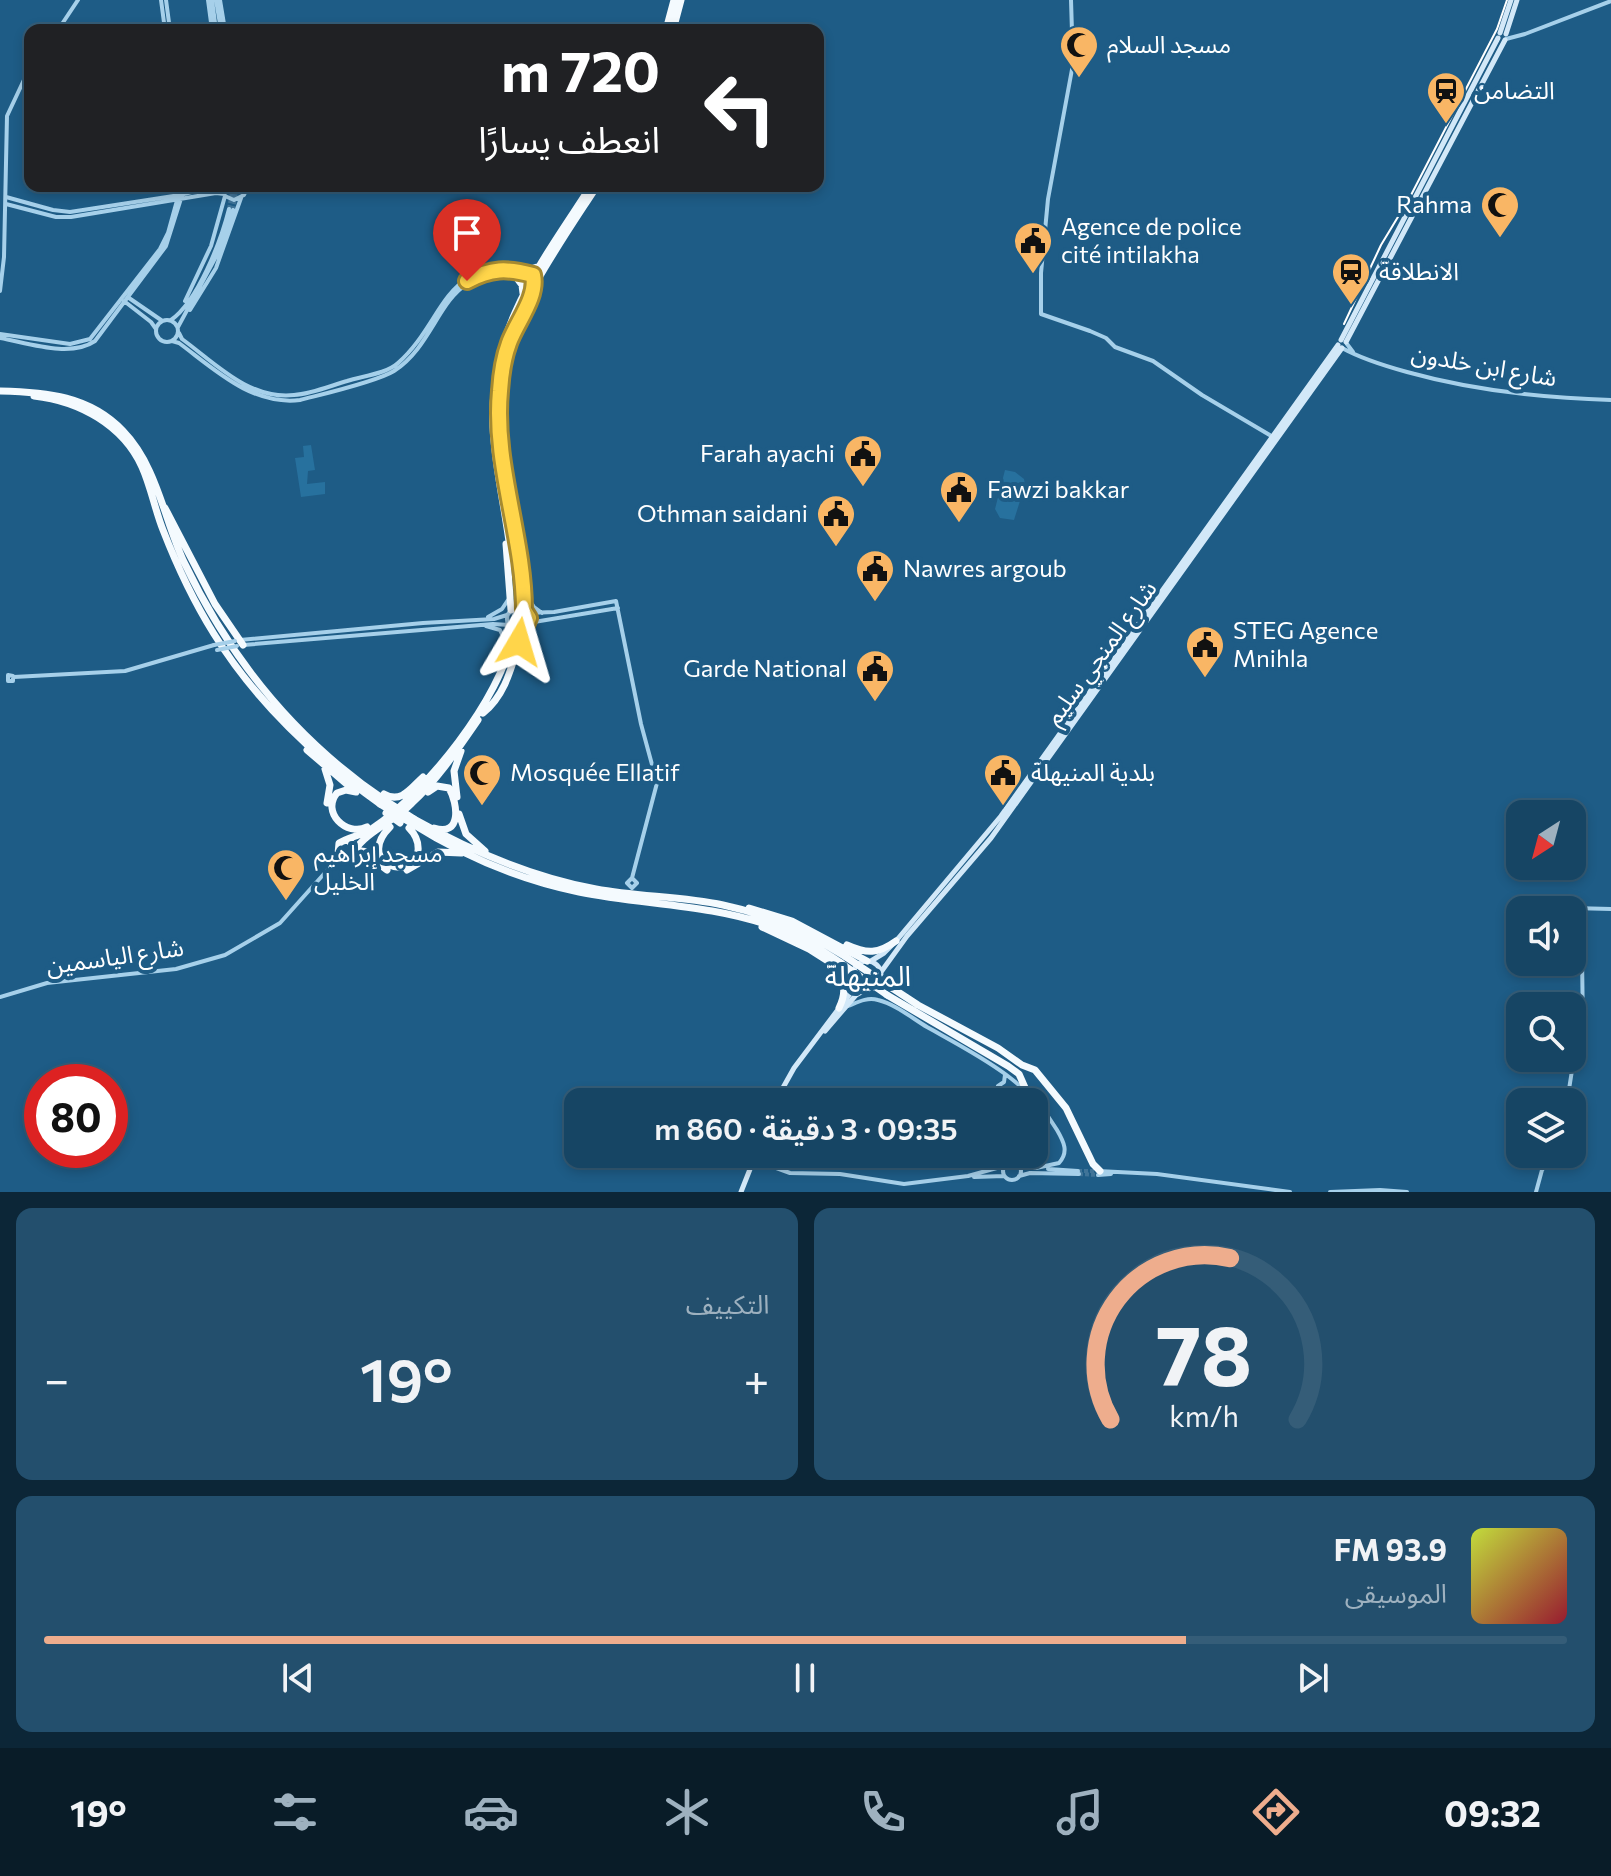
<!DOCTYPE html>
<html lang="ar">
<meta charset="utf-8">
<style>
:root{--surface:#164564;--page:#234f6d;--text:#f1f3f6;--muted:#9eb1bf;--line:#355d78;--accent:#eead8d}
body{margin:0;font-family:Commissioner,"Noto Sans Arabic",sans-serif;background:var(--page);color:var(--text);direction:rtl;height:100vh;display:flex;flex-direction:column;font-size:30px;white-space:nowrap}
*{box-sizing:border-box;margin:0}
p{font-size:26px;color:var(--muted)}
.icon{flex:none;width:44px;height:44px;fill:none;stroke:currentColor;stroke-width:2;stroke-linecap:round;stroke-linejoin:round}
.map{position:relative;height:1192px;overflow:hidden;direction:ltr}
.side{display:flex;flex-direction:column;gap:16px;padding:16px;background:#0c2637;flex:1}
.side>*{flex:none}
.hud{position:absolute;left:24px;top:24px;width:800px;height:168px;border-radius:16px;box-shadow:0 4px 12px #0003,0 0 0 2px var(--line);direction:rtl;background:#202124;color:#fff;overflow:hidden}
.needle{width:52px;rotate:216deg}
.controls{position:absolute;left:1506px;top:800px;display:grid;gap:16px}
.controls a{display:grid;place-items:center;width:80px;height:80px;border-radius:16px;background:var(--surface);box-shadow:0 4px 12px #0003,0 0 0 2px var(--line);font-size:40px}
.speed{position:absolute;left:24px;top:1064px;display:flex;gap:16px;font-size:40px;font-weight:700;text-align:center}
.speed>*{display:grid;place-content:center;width:104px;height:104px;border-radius:50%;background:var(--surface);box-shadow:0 4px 12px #0003,0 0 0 2px var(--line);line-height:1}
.speed .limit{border:12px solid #d22;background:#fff;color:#111}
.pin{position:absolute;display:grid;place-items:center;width:68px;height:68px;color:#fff;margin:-82px -34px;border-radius:50% 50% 50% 0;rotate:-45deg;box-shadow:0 0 8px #0007}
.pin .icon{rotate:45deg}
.me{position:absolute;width:88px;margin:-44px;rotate:7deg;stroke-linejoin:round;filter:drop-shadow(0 0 6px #0008)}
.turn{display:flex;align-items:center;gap:28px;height:168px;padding:0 32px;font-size:36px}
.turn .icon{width:104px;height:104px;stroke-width:2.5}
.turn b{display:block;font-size:56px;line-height:68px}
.big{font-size:60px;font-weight:600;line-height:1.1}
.side .widget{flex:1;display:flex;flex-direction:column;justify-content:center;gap:12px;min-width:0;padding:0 28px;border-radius:16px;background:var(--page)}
.side .dial{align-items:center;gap:0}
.dial svg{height:208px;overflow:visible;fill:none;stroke:var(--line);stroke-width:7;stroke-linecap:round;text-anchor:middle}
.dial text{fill:var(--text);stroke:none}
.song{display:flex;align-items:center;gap:24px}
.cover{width:96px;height:96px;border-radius:12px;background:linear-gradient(135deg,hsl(70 70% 55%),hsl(350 70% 35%))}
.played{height:8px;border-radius:4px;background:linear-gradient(90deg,var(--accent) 75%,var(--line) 75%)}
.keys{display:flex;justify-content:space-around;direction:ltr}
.heat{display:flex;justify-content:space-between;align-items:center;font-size:44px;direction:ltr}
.side .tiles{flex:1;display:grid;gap:16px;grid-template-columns:1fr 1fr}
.widget:last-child{grid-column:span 2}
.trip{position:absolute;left:564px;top:1088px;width:484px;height:80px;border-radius:16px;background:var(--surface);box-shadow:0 4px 12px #0003,0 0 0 2px var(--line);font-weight:600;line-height:80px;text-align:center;direction:rtl}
.tab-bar{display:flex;height:128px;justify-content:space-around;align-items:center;background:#091c28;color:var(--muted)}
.tab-bar .icon{width:56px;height:56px}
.tab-bar .current{color:var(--accent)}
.tab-bar b{font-size:36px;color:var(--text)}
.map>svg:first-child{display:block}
.green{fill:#27719e}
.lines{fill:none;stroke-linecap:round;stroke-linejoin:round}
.tertiary-tunnel{stroke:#407498;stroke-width:4;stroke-dasharray:4 2;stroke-linecap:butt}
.trunk-tunnel{stroke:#407498;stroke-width:7;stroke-dasharray:7 3.5;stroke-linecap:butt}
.tertiary{stroke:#a6d0ea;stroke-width:4}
.secondary{stroke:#d2e8f8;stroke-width:5}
.trunk{stroke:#f4fafe;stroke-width:7}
.tram{stroke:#fff;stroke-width:2}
.tertiary-bridge{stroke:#a6d0ea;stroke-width:4}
.trunk-bridge{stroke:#f4fafe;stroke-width:7}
.route-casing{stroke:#a68a30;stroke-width:20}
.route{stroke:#ffd54a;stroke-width:14}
.labels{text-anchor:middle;stroke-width:8;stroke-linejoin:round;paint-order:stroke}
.poi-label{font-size:24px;fill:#fff;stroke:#1e5c86;text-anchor:start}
.street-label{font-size:24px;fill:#fff;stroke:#1e5c86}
.quarter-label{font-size:28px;fill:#fff;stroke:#1e5c86}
</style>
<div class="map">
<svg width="1611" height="1192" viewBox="0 0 1611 1192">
<rect width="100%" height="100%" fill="#1e5c86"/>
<path class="green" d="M311 445 315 470 308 471 307 484 325 482V494L301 497 295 458 304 457 303 446Z
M1005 470 1015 472 1024 479 1025 485 1014 520 1000 518 995 509Z"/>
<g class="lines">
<path class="tertiary-tunnel" d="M229 209 233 186
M233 210 237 186
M1078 1171H1096
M1079 1174 1098 1175"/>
<path class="trunk-tunnel" d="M510 549 514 615
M517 635 519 590"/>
<path class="tertiary" d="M161 0 165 30
M166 0 170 30
M208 0 212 30
M212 0 216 30
M216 0 221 30
M220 0 225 30
M1071 0 1073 64 1048 199 1041 273V314L1090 331 1106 338 1115 347 1153 361 1202 395 1273 437
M58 30 78 0
M1506 39 1525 34 1611 1
M221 186 225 196 234 200 244 195 248 186
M6 197 53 210 70 212 180 195 215 186
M6 204 56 217H71L216 193 224 194
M0 291 4 257 7 116 30 67
M129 298 161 320
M124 301 151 322 156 329
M185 301 211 246 225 196
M190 310 216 268 241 198
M156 331a11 11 0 1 1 22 0a11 11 0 1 1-22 0Z
M171 320C198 301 221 241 229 209
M178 327 219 251 233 210
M179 333 182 339C215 363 249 400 294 395 311 394 330 386 347 381 362 376 386 374 398 363 447 320 443 251 533 275
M0 334 70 344 90 339 160 249 168 233 181 186
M0 338C28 343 70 358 95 341L166 246 185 186
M172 341 179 343C214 369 252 406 300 400 323 394 376 382 394 371 447 337 439 253 530 281
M1347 344 1353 352
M1342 348C1362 359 1385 366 1407 372 1475 391 1541 398 1611 400
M528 598 534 607 542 613
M507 619a11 11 0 1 1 22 0a11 11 0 1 1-22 0Z
M527 613 554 612 616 601 641 724 657 783 632 878 627 883 632 888 637 883 632 878
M488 617 502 609 508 600
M528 623 618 608
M486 626 500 630 505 641
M240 640 423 623 494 619 507 615
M243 645 493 624 509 625
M8 675 13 676V681H8Z
M14 677 125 671 214 645
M0 997 47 983 176 969 225 955 280 923 340 856
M848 1006C858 1002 867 997 878 1000 895 1004 912 1018 927 1027 977 1055 1027 1079 1057 1130 1064 1142 1069 1152 1059 1163L1036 1168
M998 1086 1004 1082 1005 1075
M1567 1102 1573 1064 1583 1029 1582 956 1572 908 1611 909
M754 1160 790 1173 840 1174 904 1184 968 1176 1004 1166
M1003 1171a9 9 0 1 1 18 0a9 9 0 1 1-18 0Z
M1018 1164 1035 1168
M1048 1169 1078 1171
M1098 1171 1157 1174 1290 1192
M1098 1175 1111 1174
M1019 1176 1030 1173 1079 1174
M974 1177 1004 1176
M1330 1192 1380 1190 1407 1192
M1536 1192 1542 1170 1553 1154"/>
<path class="secondary" d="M1500 33 1511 0
M1506 34 1517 0
M1341 340 1498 38
M1346 342 1505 40
M853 975a14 14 0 1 1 28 0a14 14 0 1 1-28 0Z
M871 961 884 953 896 941 1001 816 1338 345
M881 972 907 936 991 838 1342 348
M825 1031 856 995 865 990
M775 1102 794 1068 849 995 854 980
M741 1192 756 1154"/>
<path class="trunk" d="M666 30 674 0
M673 30 681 0
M521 272 537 267
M516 277 522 285 523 293
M0 391C46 392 90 396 123 431 157 466 164 519 184 562 230 659 297 741 386 801
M34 396C79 401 123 425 142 467 151 487 155 510 163 530 177 566 194 602 214 634 256 702 316 758 380 804
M498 416C499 395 500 374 505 354 520 299 566 234 597 186
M498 425 516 531 524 610
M165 508 215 604 243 645
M506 544 511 610
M510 549C505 508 495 468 493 427 489 328 540 265 591 186
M507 641 509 626
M483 713C509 692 513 658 524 628
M307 750 349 786
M325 769 330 785 327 803
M356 792 346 790 337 793C321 812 346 837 367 827
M428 792 437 786 449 788C458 804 462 837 434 828
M384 794C401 804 411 788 423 777
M457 797 454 771 461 751
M459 814 466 834 485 851
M414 819C471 851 531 877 596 889 638 897 681 896 723 905 767 914 808 933 846 957
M411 823C462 855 520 880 579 892 643 905 709 904 771 926 796 934 819 948 841 963
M390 827C355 862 412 884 418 851 419 841 415 834 409 828
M347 840 354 845 355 850 351 856 346 858 338 854 339 843C350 837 362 835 373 828 425 793 502 698 512 636
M355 850C366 832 396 820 412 803 438 779 458 749 478 720
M354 853C369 845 376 863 387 870
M407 870 438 852 461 853
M749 908 792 921 867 961
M762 927 809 949 853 977
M847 945C867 954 878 954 896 941
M829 965C844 978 848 990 839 1008
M892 988 918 1005 998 1048 1022 1065 1035 1070 1066 1108 1093 1164 1100 1171
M887 995 1008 1066 1019 1074 1026 1090"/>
<path class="tram" d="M1344 324 1381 245 1410 197 1497 29 1507 0"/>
<path class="tertiary-bridge" d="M214 645 235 641
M217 650 237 646"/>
<path class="trunk-bridge" d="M386 801 414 819
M380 804 411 823
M386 813 400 823
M846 957 892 988
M841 963 887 995"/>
</g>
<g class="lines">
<g class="route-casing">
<path id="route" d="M467 281C491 268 507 268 533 275 538 297 516 323 509 343 503 359 501 375 500 391 493 464 524 537 524 610L529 618 519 642"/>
</g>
<use href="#route" class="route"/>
</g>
<defs>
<g id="mosque-pin" transform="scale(2)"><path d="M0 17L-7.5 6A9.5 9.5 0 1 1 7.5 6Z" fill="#f9b665" stroke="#1e5c86"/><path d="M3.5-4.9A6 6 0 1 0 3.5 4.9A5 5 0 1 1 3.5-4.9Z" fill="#111"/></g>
<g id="station-pin" transform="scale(2)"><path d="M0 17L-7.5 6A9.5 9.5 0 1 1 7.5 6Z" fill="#f9b665" stroke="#1e5c86"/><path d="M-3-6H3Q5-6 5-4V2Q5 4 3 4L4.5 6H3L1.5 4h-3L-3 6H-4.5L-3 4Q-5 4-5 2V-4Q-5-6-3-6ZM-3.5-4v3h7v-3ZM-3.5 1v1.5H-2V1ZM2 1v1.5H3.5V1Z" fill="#111"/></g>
<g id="civic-pin" transform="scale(2)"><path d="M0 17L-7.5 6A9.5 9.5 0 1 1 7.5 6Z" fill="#f9b665" stroke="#1e5c86"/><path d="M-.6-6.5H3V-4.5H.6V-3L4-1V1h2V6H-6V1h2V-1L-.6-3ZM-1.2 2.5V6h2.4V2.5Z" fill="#111"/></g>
</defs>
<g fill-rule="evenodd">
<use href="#mosque-pin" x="1079" y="45"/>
<use href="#station-pin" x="1446" y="91"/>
<use href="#mosque-pin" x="1500" y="205"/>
<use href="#civic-pin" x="1033" y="241"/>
<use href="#station-pin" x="1351" y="272"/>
<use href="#civic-pin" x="863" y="454"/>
<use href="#civic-pin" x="959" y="490"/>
<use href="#civic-pin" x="836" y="514"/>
<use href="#civic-pin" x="875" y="569"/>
<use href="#civic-pin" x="1205" y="645"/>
<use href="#civic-pin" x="875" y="669"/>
<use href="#mosque-pin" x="482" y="773"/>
<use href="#civic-pin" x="1003" y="773"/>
<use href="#mosque-pin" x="286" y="868"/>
</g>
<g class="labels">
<g class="poi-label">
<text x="1107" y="53">مسجد السلام</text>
<text x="1474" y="99">التضامن</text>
<text x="1472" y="213" text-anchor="end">Rahma</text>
<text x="1061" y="235">Agence de police<tspan x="1061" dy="28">cité intilakha</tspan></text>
<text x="1379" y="280">الانطلاقة</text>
<text x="835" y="462" text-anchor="end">Farah ayachi</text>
<text x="987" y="498">Fawzi bakkar</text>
<text x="808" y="522" text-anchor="end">Othman saidani</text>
<text x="903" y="577">Nawres argoub</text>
<text x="1233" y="639">STEG Agence<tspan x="1233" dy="28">Mnihla</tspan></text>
<text x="847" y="677" text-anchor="end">Garde National</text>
<text x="510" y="781">Mosquée Ellatif</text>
<text x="1031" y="781">بلدية المنيهلة</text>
<text x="314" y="862">مسجد إبراهيم<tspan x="314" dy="28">الخليل</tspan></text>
</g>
<g class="street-label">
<text transform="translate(1484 366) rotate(10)" y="8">شارع ابن خلدون</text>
<text transform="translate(1101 653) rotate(-54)" y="8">شارع المنجي سليم</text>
<text transform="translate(115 957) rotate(-8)" y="8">شارع الياسمين</text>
</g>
<g class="quarter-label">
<text x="868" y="986">المنيهلة</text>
</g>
</g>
</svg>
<div class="controls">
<a><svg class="needle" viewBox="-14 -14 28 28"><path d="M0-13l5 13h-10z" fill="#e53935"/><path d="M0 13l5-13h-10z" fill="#9eb1bf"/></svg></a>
<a><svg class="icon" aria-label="sound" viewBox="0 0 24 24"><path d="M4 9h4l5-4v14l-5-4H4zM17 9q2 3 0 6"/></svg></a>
<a><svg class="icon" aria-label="search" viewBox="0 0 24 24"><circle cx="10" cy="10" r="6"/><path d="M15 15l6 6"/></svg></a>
<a><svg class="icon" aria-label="layers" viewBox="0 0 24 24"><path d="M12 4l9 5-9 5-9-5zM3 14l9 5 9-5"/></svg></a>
</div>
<div class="speed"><div class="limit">80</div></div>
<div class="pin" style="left:467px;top:281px;background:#d93025"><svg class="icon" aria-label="arrive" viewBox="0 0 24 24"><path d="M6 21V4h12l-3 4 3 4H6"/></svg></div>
<svg class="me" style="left:519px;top:642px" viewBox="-20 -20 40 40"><path d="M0-17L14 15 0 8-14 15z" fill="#ffd54a" stroke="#fff" stroke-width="4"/></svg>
<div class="trip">09:35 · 3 دقيقة · 860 m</div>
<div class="hud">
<div class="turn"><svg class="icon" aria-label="left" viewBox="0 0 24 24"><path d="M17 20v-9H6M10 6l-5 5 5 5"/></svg><div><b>720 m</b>انعطف يسارًا</div></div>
</div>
</div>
<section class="side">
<div class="tiles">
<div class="widget dial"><svg viewBox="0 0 100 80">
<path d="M14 69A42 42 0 1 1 86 69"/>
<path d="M14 69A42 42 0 0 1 60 7" stroke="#eead8d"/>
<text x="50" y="56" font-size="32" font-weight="700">78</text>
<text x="50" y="72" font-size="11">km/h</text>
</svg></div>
<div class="widget"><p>التكييف</p>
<div class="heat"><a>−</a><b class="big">19°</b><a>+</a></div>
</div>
<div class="widget">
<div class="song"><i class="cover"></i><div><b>93.9 FM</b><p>الموسيقى</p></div></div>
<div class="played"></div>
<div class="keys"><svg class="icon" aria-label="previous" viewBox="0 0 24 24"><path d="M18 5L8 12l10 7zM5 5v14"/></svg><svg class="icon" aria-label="pause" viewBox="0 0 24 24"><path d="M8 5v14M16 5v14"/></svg><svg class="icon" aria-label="next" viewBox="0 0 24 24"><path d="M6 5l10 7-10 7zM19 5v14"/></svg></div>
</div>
</div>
</section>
<nav class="tab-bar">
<b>09:32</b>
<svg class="icon current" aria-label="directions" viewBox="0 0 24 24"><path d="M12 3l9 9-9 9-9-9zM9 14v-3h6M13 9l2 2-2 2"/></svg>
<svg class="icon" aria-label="music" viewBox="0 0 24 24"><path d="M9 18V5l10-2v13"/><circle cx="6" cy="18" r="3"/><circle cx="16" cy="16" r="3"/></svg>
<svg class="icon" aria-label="phone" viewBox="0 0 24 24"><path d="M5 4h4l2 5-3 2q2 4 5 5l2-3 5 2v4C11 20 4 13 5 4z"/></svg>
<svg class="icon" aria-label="climate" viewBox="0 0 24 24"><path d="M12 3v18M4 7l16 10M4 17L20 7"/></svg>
<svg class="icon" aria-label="car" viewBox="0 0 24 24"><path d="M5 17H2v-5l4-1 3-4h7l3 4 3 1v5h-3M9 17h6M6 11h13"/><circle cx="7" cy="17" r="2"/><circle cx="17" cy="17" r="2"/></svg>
<svg class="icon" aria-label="filters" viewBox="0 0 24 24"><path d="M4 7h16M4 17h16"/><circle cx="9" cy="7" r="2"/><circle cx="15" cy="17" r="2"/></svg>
<b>19°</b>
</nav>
